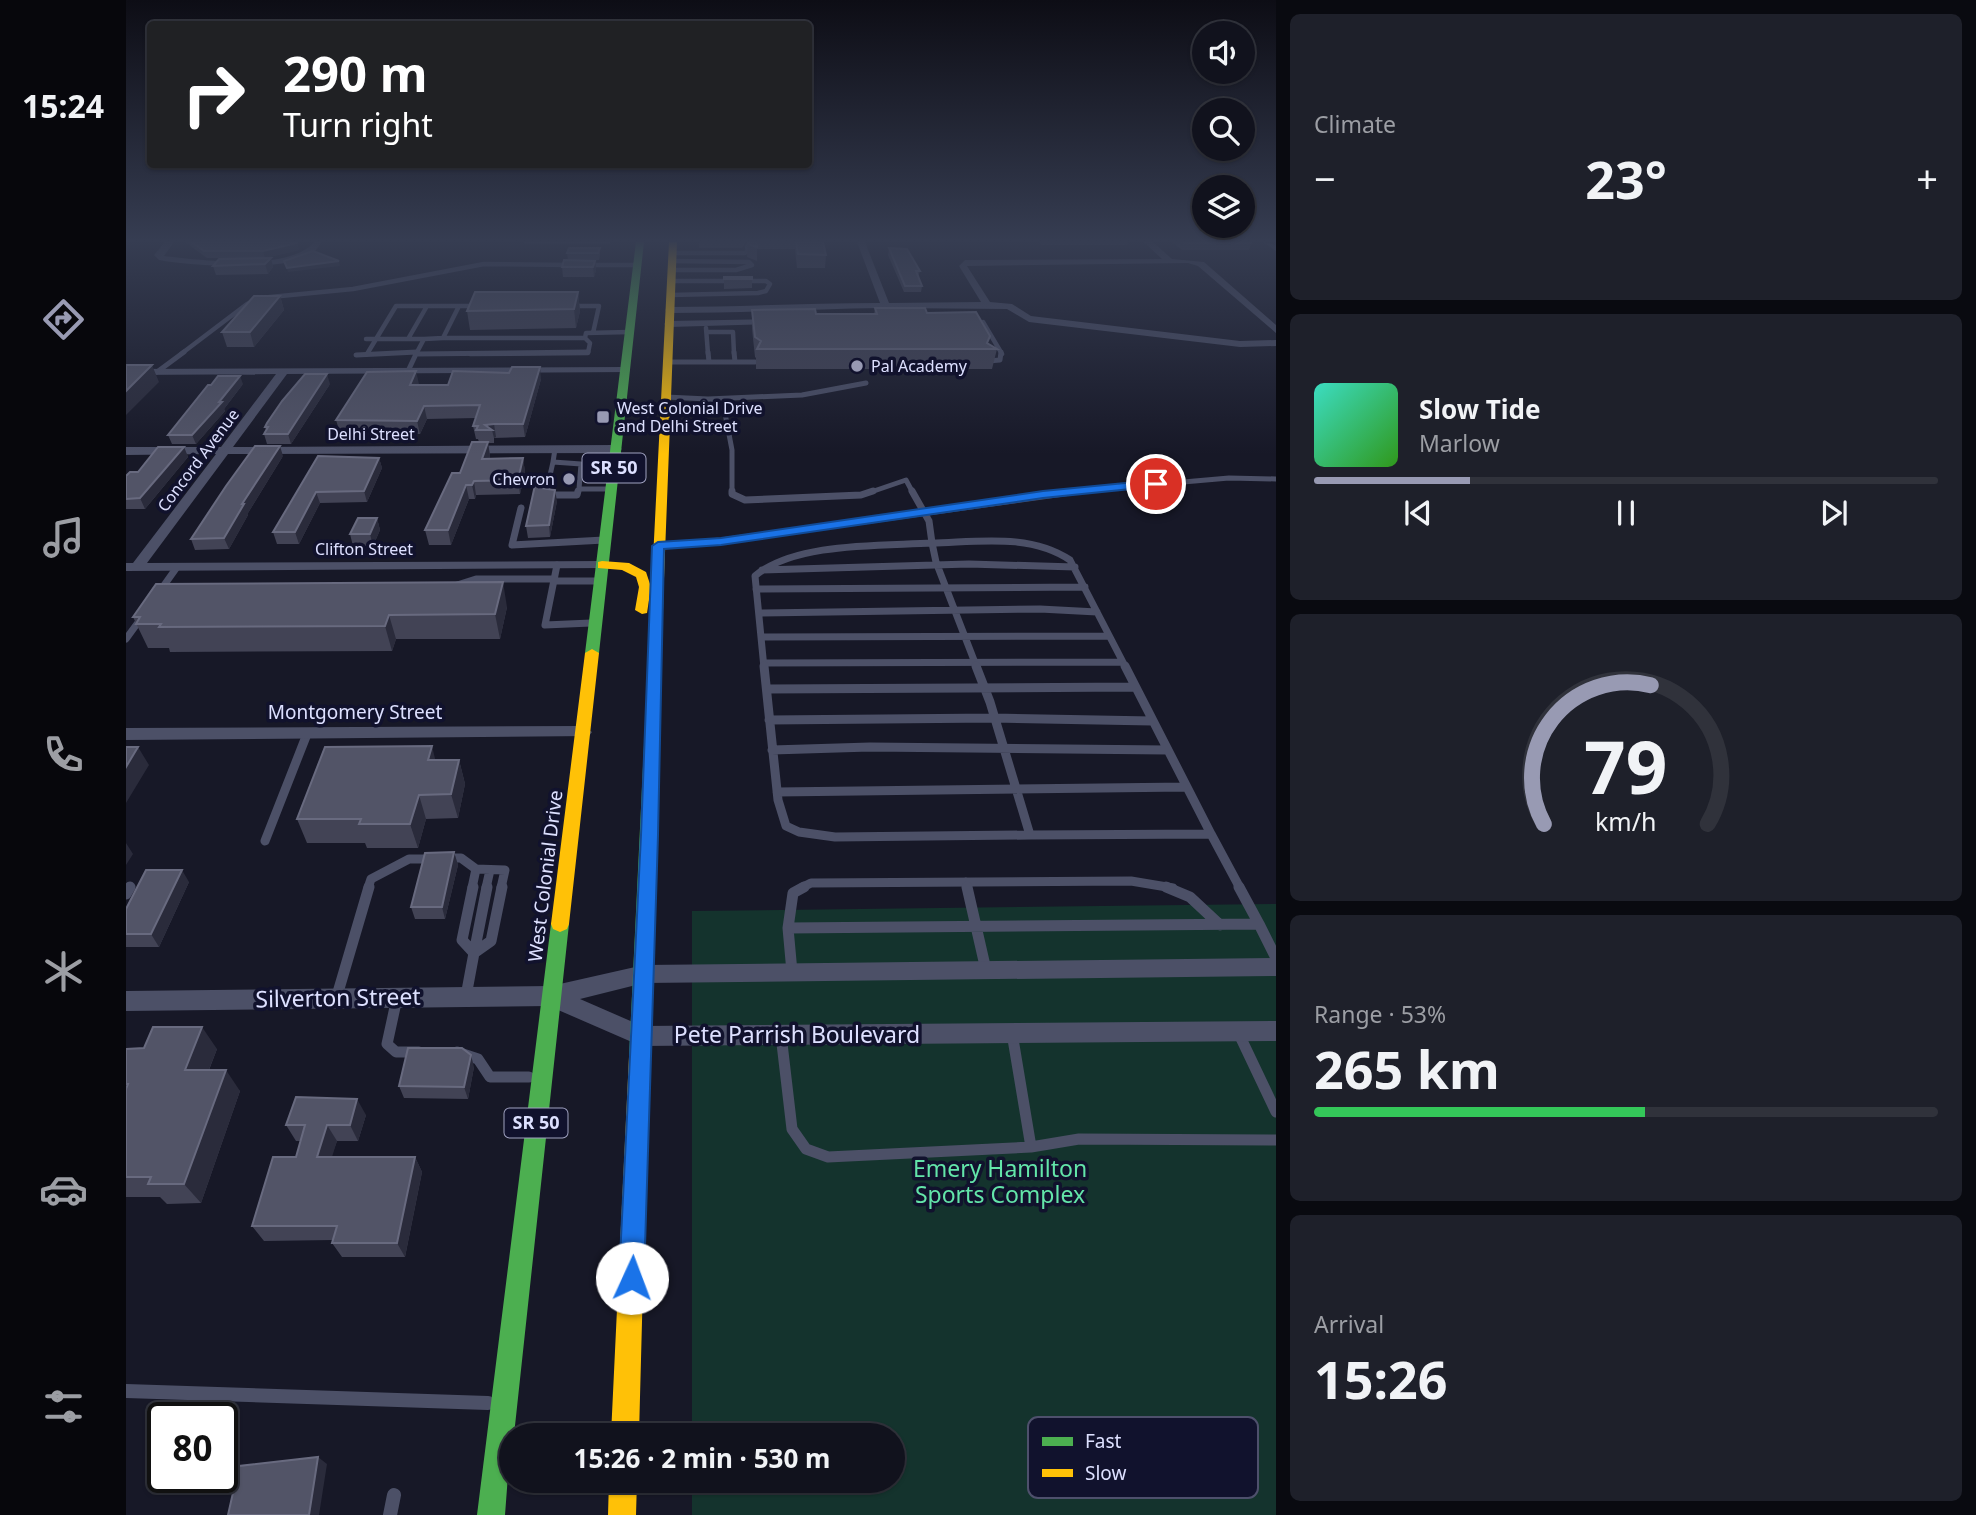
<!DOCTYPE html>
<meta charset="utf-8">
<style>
:root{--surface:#11121d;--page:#1e202a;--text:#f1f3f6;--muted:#9c9ea4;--line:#30323b;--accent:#989ab3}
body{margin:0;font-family:"Noto Sans",sans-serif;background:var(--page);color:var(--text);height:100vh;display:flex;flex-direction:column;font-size:26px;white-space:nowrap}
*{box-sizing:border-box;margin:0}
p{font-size:23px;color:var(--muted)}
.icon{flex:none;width:38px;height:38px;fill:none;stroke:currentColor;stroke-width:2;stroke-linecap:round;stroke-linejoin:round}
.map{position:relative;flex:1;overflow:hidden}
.drawer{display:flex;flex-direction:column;gap:14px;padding:14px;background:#090a10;width:700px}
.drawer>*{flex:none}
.banner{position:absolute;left:21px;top:21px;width:665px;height:147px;border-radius:7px;box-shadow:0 2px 5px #0004,0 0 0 2px var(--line);background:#202124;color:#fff;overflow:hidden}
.buttons{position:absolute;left:1066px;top:21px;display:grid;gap:14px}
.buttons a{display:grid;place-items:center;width:63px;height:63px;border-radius:50%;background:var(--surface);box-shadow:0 2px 5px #0004,0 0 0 2px var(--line);font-size:35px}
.speed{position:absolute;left:21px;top:1402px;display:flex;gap:14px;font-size:35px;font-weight:700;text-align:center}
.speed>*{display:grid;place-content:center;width:91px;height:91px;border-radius:50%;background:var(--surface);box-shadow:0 2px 5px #0004,0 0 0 2px var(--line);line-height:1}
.speed .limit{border:4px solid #111;border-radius:10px;background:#fff;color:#111}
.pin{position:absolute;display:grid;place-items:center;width:60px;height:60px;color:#fff;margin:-30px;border:4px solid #fff;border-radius:50%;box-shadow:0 2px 7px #0007}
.me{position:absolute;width:77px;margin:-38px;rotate:2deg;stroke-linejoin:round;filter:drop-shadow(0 0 5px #0008)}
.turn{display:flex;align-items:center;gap:24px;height:147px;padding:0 21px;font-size:32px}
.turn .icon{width:91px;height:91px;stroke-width:2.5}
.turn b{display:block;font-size:49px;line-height:60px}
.big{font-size:52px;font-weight:700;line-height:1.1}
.drawer .widget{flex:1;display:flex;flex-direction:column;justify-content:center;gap:10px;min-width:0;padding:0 24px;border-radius:10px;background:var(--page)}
.drawer .dial{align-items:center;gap:0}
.dial svg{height:182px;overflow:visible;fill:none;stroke:var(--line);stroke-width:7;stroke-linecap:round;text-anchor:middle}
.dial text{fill:var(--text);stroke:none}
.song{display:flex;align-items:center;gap:21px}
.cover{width:84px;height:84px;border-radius:10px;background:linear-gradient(135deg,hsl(170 70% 55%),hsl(110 70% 35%))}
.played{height:7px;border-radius:4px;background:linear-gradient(90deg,var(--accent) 25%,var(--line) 25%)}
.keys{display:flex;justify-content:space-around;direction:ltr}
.heat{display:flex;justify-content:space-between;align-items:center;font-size:38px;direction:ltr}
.charge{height:10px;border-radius:5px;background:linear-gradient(90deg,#34c759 53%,var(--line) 0)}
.trip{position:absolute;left:373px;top:1423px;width:406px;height:70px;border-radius:35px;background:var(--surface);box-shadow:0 2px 5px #0004,0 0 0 2px var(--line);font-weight:700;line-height:70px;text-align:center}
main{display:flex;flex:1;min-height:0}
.tab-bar{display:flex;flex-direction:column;width:126px;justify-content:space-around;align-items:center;background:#07070c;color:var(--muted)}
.tab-bar .icon{width:49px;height:49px}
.tab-bar .on{color:var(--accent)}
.tab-bar b{font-size:32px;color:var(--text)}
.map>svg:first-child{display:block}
.green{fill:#14332d}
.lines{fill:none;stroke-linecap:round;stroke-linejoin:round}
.lane-far5{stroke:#4c5067;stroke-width:4.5}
.lane-far4{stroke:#4c5067;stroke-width:5}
.lane-far3{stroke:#4c5067;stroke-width:7}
.lane-far2{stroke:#4c5067;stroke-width:9}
.lane-far1{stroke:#4c5067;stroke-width:11}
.lane{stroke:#4c5067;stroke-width:14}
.street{fill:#4c5067;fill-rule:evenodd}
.fast{fill:#4caf50;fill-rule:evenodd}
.slow{fill:#ffc107;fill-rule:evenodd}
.wall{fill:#424355}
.shaded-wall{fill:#2a2b3b}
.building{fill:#525467;stroke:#686a7f;stroke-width:2}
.route{fill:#1a73e8;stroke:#114b97;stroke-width:2}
.poi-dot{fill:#989ab3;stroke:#11122d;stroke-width:2.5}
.labels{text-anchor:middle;stroke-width:7;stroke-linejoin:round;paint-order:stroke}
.far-poi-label{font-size:16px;fill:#dde0ff;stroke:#11122d;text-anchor:start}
.far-street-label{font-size:16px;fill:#dde0ff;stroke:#11122d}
.shield{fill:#11122d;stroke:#a0a2c0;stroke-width:2}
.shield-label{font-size:18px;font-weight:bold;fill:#dde0ff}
.street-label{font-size:19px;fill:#dde0ff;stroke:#11122d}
.near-street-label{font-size:23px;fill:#dde0ff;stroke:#11122d}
.near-park-label{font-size:23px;fill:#63e5a9;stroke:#11122d}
.key{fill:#11122d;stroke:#4e506c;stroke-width:2}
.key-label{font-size:19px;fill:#dde0ff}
</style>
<main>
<nav class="tab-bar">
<b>15:24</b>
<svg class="icon on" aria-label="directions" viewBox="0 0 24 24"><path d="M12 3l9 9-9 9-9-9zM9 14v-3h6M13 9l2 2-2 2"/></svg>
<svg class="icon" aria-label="music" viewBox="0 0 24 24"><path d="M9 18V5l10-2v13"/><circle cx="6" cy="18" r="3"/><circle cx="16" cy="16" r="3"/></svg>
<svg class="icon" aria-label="phone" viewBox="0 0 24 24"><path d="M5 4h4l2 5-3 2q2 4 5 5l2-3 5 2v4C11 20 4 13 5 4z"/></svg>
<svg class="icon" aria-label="climate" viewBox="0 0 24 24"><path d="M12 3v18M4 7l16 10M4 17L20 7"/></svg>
<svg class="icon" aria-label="car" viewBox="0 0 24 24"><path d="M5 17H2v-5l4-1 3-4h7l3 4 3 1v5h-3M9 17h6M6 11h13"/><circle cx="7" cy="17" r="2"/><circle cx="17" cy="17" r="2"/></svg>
<svg class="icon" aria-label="filters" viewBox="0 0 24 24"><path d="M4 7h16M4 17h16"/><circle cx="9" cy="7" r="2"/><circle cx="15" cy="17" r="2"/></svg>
</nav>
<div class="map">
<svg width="1150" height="1515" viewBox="0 0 1150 1515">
<rect width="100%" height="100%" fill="#171827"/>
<path class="green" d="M1150 904V1515H566V1481L766 1480V1435H566V911Z"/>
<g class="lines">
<path class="lane-far5" d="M400 242H482
M546 253H619L622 251 621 246 631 245
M460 265H511
M545 270H610L626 265 623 262 546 261
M544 295 632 293 640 291 644 284 640 281H545
M352 306H333L317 338H459L460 333 503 332
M443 306H473L467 333
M857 322 876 354
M580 328 582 354
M582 332H607L608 354
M240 339H298
M282 339 301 306
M55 354 121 304 134 298 227 289 358 264 446 265
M241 354 270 306H333
M290 354 298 339 317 338
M344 354 462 353 464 343 459 338"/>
<path class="lane-far4" d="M230 355 291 352
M862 361 874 360 875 352
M543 362H583L582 352
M583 362H609L608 352
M609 362H629
M282 371 290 354 462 352
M31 372 58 352
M540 397 582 399 598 408 606 450V493
M582 399 676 395 740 383
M429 449 427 462 455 464 453 489H485
M420 493 427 462
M452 493 453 489
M742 493 780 480 787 493
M932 493 1103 478 1150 479"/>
<path class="lane-far3" d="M421 491 420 495H451L452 491
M606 491V494L619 500 735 495 747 491
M786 491 803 521 806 543
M395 508 386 545 478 540
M806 543 810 562 851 668
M806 543C851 542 904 533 944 560L1000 668
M537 546 595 541 952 491
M431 565 419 625 465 623
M636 570 843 564 949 567
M429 581H469
M328 586 350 579H429
M630 589 959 587
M34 591 51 567
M634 613 914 609 971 612
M636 637 982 636
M0 639 16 617
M638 663 995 662
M638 668 629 576C669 542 755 546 806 543"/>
<path class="lane-far2" d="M638 666 652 800 660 826 673 832 709 837 904 835
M850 666 864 702 904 835
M641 689 1009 687
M643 720 868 718 1026 721
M646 750 744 747 1041 750
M651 792 1060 787
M1085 834 1114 888
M904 835 1085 834 999 666
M139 841 181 734
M321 858H335L350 869 379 870 375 888
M840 882 841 888
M242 888 245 879 283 859H307
M346 888 350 869
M360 888 364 870
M675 888 685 883 1005 881 1047 888"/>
<path class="lane-far1" d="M347 887 336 940 348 953
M841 887 860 970
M1040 887 1064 897 1094 925
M1113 887 1133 924
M0 894 4 887
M662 928 667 893 678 887
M348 953 361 887
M666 972 662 928 1133 924 1150 958
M340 996 348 953 365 941 376 887
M271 998 261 1044 270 1052H293
M210 999 243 887
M1112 1032 1150 1112
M886 1033 905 1147 953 1139 1150 1140
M655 1035 666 1129 680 1149 702 1157 905 1147
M331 1052 352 1059 364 1077H403"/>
<path class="lane" d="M0 1391 362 1403
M264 1515 268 1495"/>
<path class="street" d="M39 242H48L38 256C74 260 163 272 188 242H196C192 247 189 252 185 255 158 272 65 266 33 260L28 255Z
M731 242H739L763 303 855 302 833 266 839 260 1036 259 1018 242H1027L1046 259 1078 262 1150 325V333L1072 266 1062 263 841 266 864 302 886 304 905 316 1114 341 1150 340V346L1114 347 903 322 881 309 765 308 768 315 763 318 760 317 756 308C685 309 615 313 544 313L539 310 544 307C614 307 684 303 754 303Z
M1137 242 1150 245V251Z
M648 319 653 322 651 324 543 327 538 324 543 321Z
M499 367 504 370 503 372 161 374 107 447 490 445 496 449 490 453 102 454 21 563 476 561 483 565 481 568 0 571V563H7L90 454 0 455V447H95L150 374 0 375V369Z
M457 726 466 732 463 736 0 740V728Z
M1150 958V976L518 983 454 999 516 1026 1150 1021V1041L515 1046 423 1006 0 1011V991L425 986 518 965Z"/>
<path class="fast" d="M510 242H518L473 653 466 657 459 653Z
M532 575 538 579 523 1057 520 1064 513 1067 506 1064 503 1057 526 579Z
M434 916 441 919 443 924 388 1435H385L379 1515H351L425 924 427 919Z"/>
<path class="slow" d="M543 242H551L538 579 532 583 526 579Z
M476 561 503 563 520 572 525 587 521 613 516 614 509 610 513 587 510 577 496 570 472 568V562Z
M466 649 473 653 443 924 441 929 434 932 427 929 425 924 459 653Z
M513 1047 520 1050 523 1057 513 1435H485L503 1057 506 1050Z
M483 1480H511L510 1515H482Z"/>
</g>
<path class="wall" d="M59 242H170L171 243 173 250 139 258H81Z
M573 242H620L616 248H573Z
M622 242H697L700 255 699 268H671L669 249H631V261L621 257Z
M913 242H1002L1001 245H915Z
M1046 242H1125V243L1123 250H1056Z
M474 248V255L473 260H442L441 253Z
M763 248 794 271 792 277 796 286 795 292H778L762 255Z
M145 258 147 267 142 274 90 275 87 266Z
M469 261 470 270 468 277H437L436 267Z
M598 277 626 279V288L598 289Z
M452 292 454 311 450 328 344 330 341 311Z
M154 296 158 310 128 347H101L96 332Z
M749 308 801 313 862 344 871 349 866 369H630V358L629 357 626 329V310L690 314H748Z
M415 379 399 437 368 438V443H362L364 456 363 459 397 458 399 472 394 494 350 495 349 499H343L325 545H303L299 530 353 442 352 439H350L347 426 350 418 301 419 294 434 214 433 210 420 293 384 292 385H322Z
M117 384 98 409 99 411 70 444H46L42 435Z
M204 384 165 444H141L138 434 140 430 139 427Z
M58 447 62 457 19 509H0V476L12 472Z
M157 456 122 513V515L103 549 69 550 65 539Z
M192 456 253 458 256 468 241 502 194 503 173 544H151L147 532Z
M416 488 431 501 424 537 402 538 400 526Z
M251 518 254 530 247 546H227L224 534Z
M381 607 374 639H270L266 651 44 652 43 648H22L7 617Z
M310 760H333L339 784 332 818 300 819 292 848H241L239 843H181L171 819Z
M328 852 332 865 319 919H289L285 907Z
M63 882 33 947H0V909Z
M0 1049H91L83 1070 114 1091 75 1203 41 1204 34 1197H0Z
M348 1067 342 1099 278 1098 273 1086Z
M240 1115 232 1141H211L205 1157H289L296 1172 279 1257H216L206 1243 207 1240 138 1241 126 1226 170 1157 175 1141H170L160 1125Z"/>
<path class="shaded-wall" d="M171 243 173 250 139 258 137 251Z
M145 258 147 267 142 274 139 264Z
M213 261 214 266 162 272 161 268Z
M469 261 470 270 468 277 467 267Z
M452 292 454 311 450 328 448 309Z
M154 296 158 310 128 347 124 332Z
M26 365 33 382 0 415V391Z
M414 367 415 379 399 437 397 424Z
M290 371 293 384 286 398 284 385Z
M201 374 204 384 165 444 162 434Z
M114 376 117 384 98 409 99 411 70 444 66 435Z
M298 406 301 419 294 434 291 421Z
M368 424 370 437 368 438 366 430 359 425Z
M362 442 364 456 358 473 356 459Z
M154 446 157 456 122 513V515L103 549 98 538 116 504Z
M58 447 62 457 19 509 14 498Z
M253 458 256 468 241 502 238 491Z
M397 458 399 472 394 494 392 480Z
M348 481 350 495 349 499 346 485Z
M340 485 343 499 325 545 322 530Z
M429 490 431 501 424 537 423 525Z
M190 492 194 503 173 544 169 532Z
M251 518 254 530 247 546 244 534Z
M377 582 381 607 374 639 369 614Z
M263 615 270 639 266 651 259 626Z
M306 746 312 771 302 760Z
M12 747 23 765 0 803V767Z
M333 760 339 784 332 818 325 794Z
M293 795 300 819 292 848 284 824Z
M0 843 7 854 0 865Z
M328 852 332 865 319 919 316 907Z
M56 870 63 882 33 947 25 934Z
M76 1027 91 1049 74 1092 59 1070Z
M345 1055 348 1067 342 1099 338 1087Z
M100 1070 114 1091 75 1203 58 1184Z
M231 1099 240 1115 232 1141 224 1125Z
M201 1125 211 1141 201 1173 191 1157Z
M289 1157 296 1172 279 1257 271 1243Z
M192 1457 201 1464 193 1515H183Z"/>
<path class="building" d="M66 242H170L171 243 137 251H78Z
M622 242H630L631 247 622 244Z
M670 242H697L700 255 672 254Z
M1057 242H1125V243H1058Z
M443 248H474L472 253H441Z
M763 248 781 249 794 271H790L796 286H779Z
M187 251 213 261 161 268 158 261Z
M145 258 139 264 87 266 93 259Z
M438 260 469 261 467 267H436Z
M598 277H626V279H598Z
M349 292H452L448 309 341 311Z
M128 296H154L124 332H96Z
M749 308H799L801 313 850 312 864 336 861 343 871 349H631L635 341 629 337 626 310 689 309 690 314H751Z
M0 365H26L0 391Z
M386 367H414L397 424H368L359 425 366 430H350L352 426H347L354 405 298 406 291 421 210 420 241 372 290 371 284 385H322L327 371 383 373Z
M179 374H201L162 434H138L142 427H139L141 423 156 401Z
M92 376H114L93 402H96L66 435H42L82 385H85Z
M346 442H362L356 459 397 458 392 480 348 481 346 485H340L322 530H299L326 473H334Z
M129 446H154L116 504H118L98 538 65 539 100 486Z
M32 447H58L14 498 0 499V476L4 472H12Z
M192 456 253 458 238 491 190 492 169 532H147Z
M411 476H415L414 488 429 490 423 525 400 526Z
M232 518H251L244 534H224Z
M377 582 369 614 263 615 259 626 33 627 35 624H10L14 617H7L30 584Z
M306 746 302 760H333L325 794 293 795 284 824H233L235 819H171L199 747Z
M0 747H12L0 767Z
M328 852 316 907H285L299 853Z
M20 870H56L25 934H0V909Z
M27 1027H76L59 1070H100L58 1184H22L25 1177H0V1089L2 1084H0V1049L18 1048Z
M282 1048H336L345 1055 338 1087 273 1086Z
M170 1097 231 1099 224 1125H201L191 1157H289L271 1243H206L211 1226H126L147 1157H170L179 1125H160Z
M192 1457 183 1515H102L113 1466Z"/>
<linearGradient id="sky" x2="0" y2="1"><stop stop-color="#0d0d15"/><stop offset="0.53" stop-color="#363d52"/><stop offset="1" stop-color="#363d52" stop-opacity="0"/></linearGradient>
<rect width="1150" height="454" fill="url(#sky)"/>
<path class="route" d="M1030 480 1034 481V486L917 498 595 545 538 549 532 835 518 1278 514 1286 506 1290 497 1286 493 1278 515 835 526 546 532 542 595 538 917 491Z"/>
<g class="poi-dot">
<circle cx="731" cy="366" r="7"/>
<rect x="470" y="410" width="14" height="14" rx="3.5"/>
<circle cx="443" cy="479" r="7"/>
</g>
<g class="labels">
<g class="far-poi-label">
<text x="745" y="372">Pal Academy</text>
<text x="491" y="414">West Colonial Drive<tspan x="491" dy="18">and Delhi Street</tspan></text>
<text x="429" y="485" text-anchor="end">Chevron</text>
</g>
<g class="far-street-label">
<text x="245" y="440">Delhi Street</text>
<text transform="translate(72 460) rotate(-53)" y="6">Concord Avenue</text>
<text x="238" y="555">Clifton Street</text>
</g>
<g class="shield">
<rect x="456.5" y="453.5" width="63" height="29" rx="5"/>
<rect x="378.5" y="1108.5" width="63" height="29" rx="5"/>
</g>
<g class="shield-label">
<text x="488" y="474">SR 50</text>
<text x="410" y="1129">SR 50</text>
</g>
<g class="street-label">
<text x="229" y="719">Montgomery Street</text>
<text transform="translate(419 876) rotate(-83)" y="7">West Colonial Drive</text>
</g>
<g class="near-street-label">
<text transform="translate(212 998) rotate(-1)" y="8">Silverton Street</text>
<text x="671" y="1043">Pete Parrish Boulevard</text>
</g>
<g class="near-park-label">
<text x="874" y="1177">Emery Hamilton<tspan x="874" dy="26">Sports Complex</tspan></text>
</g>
</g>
<rect x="902" y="1417" width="230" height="81" rx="10" class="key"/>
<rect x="916" y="1437" width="31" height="9" fill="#4caf50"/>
<rect x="916" y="1469" width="31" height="8" fill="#ffc107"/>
<g class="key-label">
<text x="959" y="1448">Fast</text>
<text x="959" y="1480">Slow</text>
</g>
</svg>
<div class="buttons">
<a><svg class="icon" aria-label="sound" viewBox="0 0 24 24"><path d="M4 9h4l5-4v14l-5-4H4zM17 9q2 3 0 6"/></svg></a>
<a><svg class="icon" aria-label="search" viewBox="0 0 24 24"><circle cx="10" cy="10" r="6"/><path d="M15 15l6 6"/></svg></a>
<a><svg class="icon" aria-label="layers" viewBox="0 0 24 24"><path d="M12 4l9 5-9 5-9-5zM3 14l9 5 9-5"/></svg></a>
</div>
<div class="speed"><div class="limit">80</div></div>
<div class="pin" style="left:1030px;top:484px;background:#d93025"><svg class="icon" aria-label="arrive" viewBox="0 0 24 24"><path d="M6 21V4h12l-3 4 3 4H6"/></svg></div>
<svg class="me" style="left:506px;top:1278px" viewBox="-20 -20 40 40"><circle r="19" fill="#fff"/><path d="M0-13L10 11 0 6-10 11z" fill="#1a73e8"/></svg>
<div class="trip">15:26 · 2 min · 530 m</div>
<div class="banner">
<div class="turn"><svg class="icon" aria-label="right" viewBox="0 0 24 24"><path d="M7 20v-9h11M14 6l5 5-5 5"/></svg><div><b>290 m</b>Turn right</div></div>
</div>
</div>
<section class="drawer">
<div class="widget"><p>Climate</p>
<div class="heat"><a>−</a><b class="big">23°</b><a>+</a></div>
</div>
<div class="widget">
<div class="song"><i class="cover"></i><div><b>Slow Tide</b><p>Marlow</p></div></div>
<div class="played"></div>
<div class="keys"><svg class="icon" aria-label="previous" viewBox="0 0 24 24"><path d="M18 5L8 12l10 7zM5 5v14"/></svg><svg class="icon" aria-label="pause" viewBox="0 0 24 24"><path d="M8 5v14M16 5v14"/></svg><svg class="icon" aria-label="next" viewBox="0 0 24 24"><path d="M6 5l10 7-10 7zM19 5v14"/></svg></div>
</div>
<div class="widget dial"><svg viewBox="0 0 100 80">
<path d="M14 69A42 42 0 1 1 86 69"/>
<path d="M14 69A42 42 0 0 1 61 8" stroke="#989ab3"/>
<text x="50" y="56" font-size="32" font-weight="700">79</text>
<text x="50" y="72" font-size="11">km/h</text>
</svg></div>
<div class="widget"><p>Range · 53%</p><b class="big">265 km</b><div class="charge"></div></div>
<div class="widget"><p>Arrival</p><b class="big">15:26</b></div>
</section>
</main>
